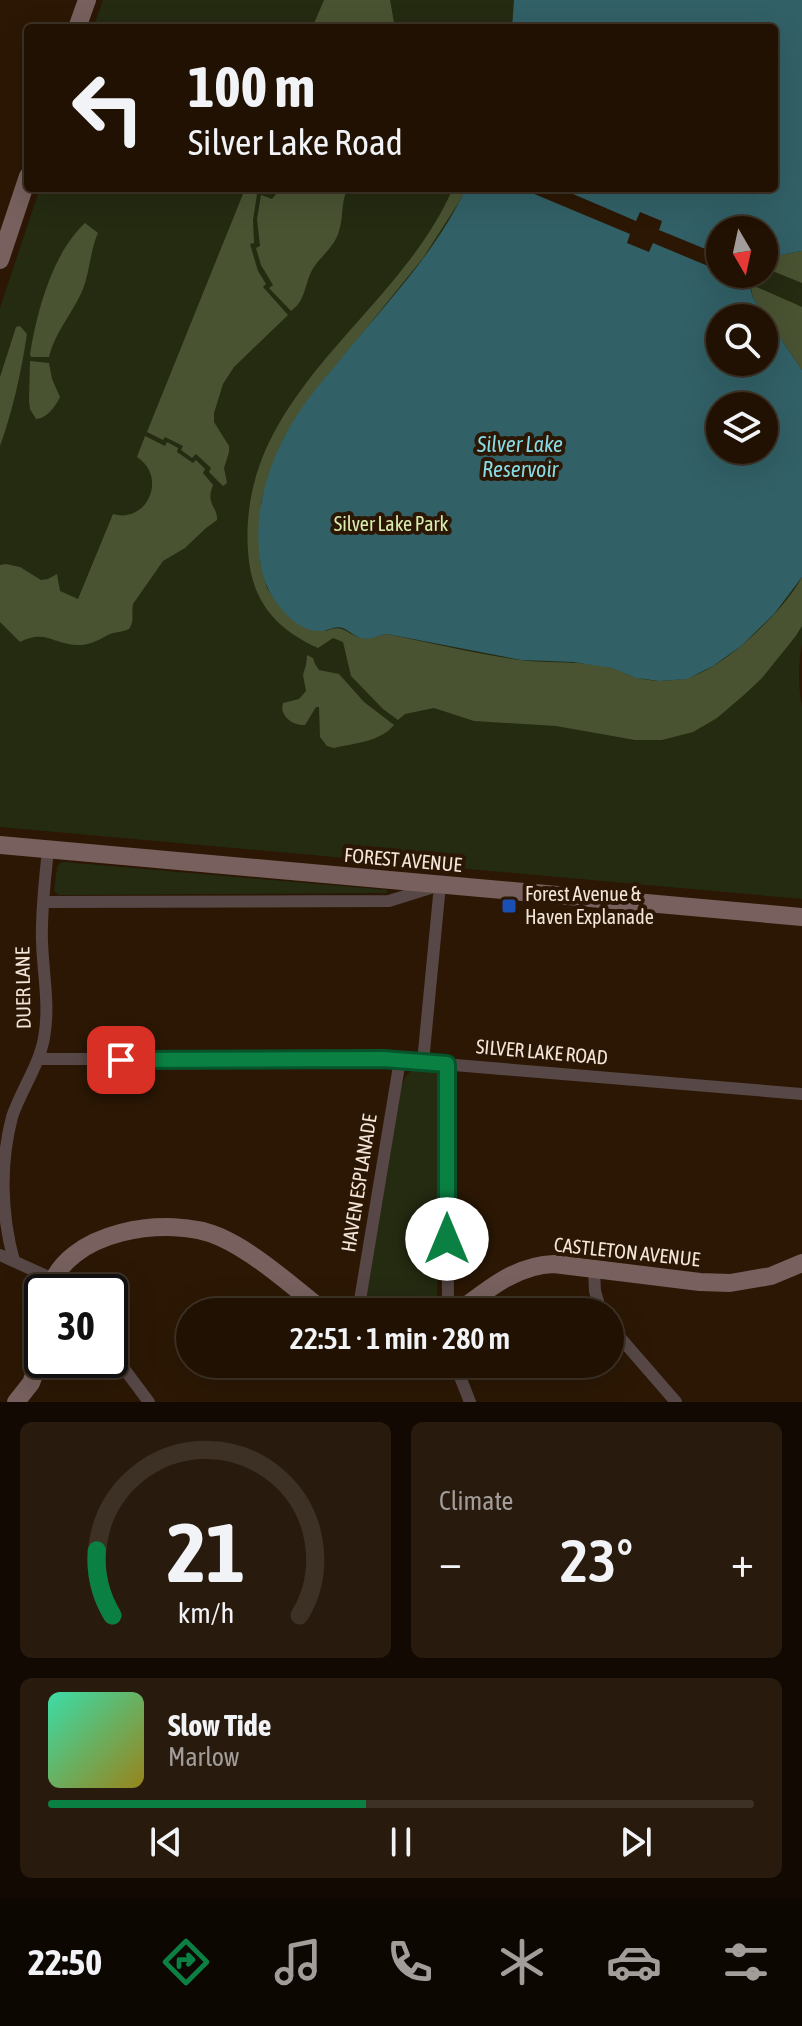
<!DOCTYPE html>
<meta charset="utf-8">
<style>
:root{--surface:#201103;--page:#281a0d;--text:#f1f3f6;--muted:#a29d9a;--line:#3d3125;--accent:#0b8043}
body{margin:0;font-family:"Asap Condensed",sans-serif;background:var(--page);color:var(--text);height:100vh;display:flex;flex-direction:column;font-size:30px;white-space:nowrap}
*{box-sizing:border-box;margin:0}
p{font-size:26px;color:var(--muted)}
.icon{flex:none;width:44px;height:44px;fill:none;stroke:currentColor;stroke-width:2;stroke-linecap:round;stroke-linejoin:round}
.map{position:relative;height:1402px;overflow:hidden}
.side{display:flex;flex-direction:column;gap:20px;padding:20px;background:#120902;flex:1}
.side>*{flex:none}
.guide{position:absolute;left:24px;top:24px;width:754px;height:168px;border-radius:8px;box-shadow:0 8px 32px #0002,0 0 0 2px var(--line);background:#201103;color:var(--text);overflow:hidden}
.needle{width:52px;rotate:171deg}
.controls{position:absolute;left:706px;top:216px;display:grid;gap:16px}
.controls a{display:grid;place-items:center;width:72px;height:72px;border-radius:50%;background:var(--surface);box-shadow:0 8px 32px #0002,0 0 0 2px var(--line);font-size:40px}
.speed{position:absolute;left:24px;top:1274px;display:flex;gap:16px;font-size:40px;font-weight:700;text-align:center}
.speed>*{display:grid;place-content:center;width:104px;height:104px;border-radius:50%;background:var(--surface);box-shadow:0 8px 32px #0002,0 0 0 2px var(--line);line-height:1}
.speed .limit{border:4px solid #111;border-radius:12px;background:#fff;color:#111}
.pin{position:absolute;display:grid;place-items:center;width:68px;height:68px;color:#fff;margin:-34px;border-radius:16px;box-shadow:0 4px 12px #0006}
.me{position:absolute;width:88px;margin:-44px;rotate:0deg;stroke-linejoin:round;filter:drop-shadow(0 0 6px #0008)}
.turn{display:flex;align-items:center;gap:28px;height:168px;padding:0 32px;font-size:36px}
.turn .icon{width:104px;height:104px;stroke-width:2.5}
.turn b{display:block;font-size:56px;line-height:68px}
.big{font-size:60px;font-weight:600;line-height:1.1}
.side .tile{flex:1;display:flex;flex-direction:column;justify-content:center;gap:12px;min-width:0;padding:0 28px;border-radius:12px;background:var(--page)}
.side .dial{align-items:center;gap:0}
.dial svg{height:208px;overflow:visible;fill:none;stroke:var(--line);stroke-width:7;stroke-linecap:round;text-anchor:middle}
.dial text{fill:var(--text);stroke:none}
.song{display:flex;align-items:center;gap:24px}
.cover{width:96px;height:96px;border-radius:12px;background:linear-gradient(135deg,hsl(160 70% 55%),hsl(50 70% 35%))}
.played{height:8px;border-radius:4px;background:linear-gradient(90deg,var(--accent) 45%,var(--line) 45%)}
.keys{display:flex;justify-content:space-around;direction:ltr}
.heat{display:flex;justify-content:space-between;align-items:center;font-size:44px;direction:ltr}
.side .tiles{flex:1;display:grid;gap:20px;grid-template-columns:1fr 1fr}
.tile:last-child{grid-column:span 2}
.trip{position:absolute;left:176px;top:1298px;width:448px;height:80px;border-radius:40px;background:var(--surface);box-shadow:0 8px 32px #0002,0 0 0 2px var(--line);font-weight:600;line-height:80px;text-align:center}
.tabs{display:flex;height:128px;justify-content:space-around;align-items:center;background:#0d0701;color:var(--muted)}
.tabs .icon{width:56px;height:56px}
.tabs .active{color:var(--accent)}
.tabs b{font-size:36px;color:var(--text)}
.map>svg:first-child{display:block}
.green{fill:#242b11;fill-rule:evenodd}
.forest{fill:#495332}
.water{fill:#316066;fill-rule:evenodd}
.pier{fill:#2b1704}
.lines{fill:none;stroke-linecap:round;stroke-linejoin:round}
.street{stroke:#574847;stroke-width:12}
.secondary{stroke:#77605e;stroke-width:18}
.route-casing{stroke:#07532c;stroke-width:20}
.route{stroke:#0b8043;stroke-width:14}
.transit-dot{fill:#1a4fb4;stroke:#2b1704;stroke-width:3}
.labels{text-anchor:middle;stroke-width:8;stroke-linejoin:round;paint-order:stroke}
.park-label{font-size:20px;fill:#d9edb0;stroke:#2b1704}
.street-label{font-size:20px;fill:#f3e5d9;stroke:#2b1704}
.poi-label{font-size:20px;fill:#f3e5d9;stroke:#2b1704;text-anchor:start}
.water-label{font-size:22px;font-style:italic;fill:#88dbe6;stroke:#2b1704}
</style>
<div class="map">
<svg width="802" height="1402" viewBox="0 0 802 1402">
<rect width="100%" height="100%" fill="#2b1704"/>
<path class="green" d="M103 0H802V643C798 666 798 685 802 708V899L0 827V308L40 188H774V28H93ZM720 230H764V274H720ZM720 318H764V362H720ZM720 406H764V450H720Z
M64 862 387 890V893L59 895 54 891 57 867 60 863Z
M417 1068 437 1071 440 1081 437 1301H434L432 1306 414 1312H368L364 1310 398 1107C401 1092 401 1073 417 1068Z"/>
<path class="forest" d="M324 0H390L395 28H312Z
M281 188H348C340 204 344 216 339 231 335 246 322 255 314 267 304 282 307 300 291 311L269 288 273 285 261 265 256 248 260 246 257 219 261 195 272 199Z
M453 188H466L459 202 423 258 305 404 284 438 268 477 261 503 260 560 267 588 277 603 326 631C345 623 346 635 362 638 372 639 378 635 387 634 431 643 476 654 520 660 550 664 582 660 612 668 619 670 627 675 634 677 650 682 667 681 683 679 720 673 785 610 802 577V626L795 637 762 678 744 695 717 718 693 732 662 740H635L556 726 474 721 434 708 405 714 398 720 383 709 351 676 343 642 333 638 318 648C274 628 251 600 248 551 237 393 398 317 453 188Z
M245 189 257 194 253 220 254 243 250 244 258 271 266 284 263 287 288 315 234 367 223 384 214 413V422L229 446V452L224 468 227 483 223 486 209 472 211 468 196 454 192 458 181 450 183 446 165 437 163 440 147 432Z
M85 223 98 233C90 251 90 271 83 289 73 313 55 332 49 357H31L30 354C37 311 52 254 85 223Z
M802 251V283L770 270 767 275 764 274V261L774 256Z
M750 284 802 307V370L753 298Z
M20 326 27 334C21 373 13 410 0 446V377L16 327Z
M30 361 49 363 52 379 60 397C56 406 46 419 36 419L30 409 29 401Z
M145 436 165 446 167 442 178 448 177 452 193 463 196 460 205 469 203 473 213 485C205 505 218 506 217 520L206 528 185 548 163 561 133 604C131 613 135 620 129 629 123 632 116 632 110 634 100 639 93 644 81 645 55 646 46 628 20 642L0 622V565L6 564 20 567 41 580 48 579 57 574 60 591 78 599 113 514C147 524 168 477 137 457Z
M307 655 313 658 315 664 319 670 339 674 364 702 394 725C380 742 355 743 334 748L327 746 320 737 319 707H316L305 725C293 726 279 716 283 703L299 699 306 691 303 675 306 665Z"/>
<path class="water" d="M514 0H802V251L774 256 764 261V230H720V274H752L750 287 753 298 802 370V577L774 614 741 646 713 666 687 679 660 681 636 678 612 668 573 662 521 660 387 634C377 635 369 642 358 637 353 635 348 630 343 628 334 625 327 632 319 631 299 631 282 612 272 596 264 583 260 566 259 550 254 499 276 443 306 402 319 384 334 368 348 350 390 299 438 249 466 188H774V28H512ZM720 318H764V362H720ZM720 406H764V450H720Z"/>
<path class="pier" d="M520 188H559L636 221 640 212 662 221 659 230 720 255V271L653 243 649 252 627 243 630 234Z"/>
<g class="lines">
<path class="street" d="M44 902 389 901 440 885 423 1062
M38 1059H383L802 1094
M447 1064 448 1312
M0 1255 53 1279 67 1292
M14 1261C1 1214 0 1163 12 1117 21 1090 39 1066 44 1038 50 1005 43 975 42 941 41 911 45 880 48 850
M594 1269 595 1291 601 1312
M358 1312 400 1060
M610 1326 676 1402
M110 1350 149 1402
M455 1364 470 1402"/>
<path class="secondary" d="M77 28 87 0
M0 260 28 176
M0 845 802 917
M49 1292C64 1230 170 1214 220 1237 256 1253 293 1287 325 1312
M458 1312C487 1290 516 1265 554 1264L700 1282 730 1283 771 1276 802 1263
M16 1402 31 1383 42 1353"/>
</g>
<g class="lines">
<g class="route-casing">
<path id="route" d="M121 1060 383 1059 447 1064V1239"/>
</g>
<use href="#route" class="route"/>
</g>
<rect class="transit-dot" x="501" y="898" width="16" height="16" rx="4"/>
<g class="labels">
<g class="park-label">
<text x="391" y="531">Silver Lake Park</text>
</g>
<g class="street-label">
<text transform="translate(403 860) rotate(5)" y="7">FOREST AVENUE</text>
<text transform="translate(23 988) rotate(-91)" y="7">DUER LANE</text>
<text transform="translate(542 1052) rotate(5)" y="7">SILVER LAKE ROAD</text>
<text transform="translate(359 1183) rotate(-81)" y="7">HAVEN ESPLANADE</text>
<text transform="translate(627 1252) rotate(6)" y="7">CASTLETON AVENUE</text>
</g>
<g class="poi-label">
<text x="525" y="901">Forest Avenue &amp;<tspan x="525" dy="23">Haven Explanade</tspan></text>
</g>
<g class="water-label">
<text x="520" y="452">Silver Lake<tspan x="520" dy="25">Reservoir</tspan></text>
</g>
</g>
</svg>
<div class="controls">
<a><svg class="needle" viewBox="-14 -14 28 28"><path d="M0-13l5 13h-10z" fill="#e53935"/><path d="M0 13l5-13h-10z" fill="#a29d9a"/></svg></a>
<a><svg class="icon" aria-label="search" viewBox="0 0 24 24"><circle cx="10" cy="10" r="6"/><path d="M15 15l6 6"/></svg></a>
<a><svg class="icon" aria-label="layers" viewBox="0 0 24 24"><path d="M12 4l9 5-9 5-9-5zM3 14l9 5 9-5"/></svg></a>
</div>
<div class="speed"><div class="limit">30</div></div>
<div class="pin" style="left:121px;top:1060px;background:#d93025"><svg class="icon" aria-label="arrive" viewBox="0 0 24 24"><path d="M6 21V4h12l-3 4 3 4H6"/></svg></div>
<svg class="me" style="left:447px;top:1239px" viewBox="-20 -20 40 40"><circle r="19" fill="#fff"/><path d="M0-13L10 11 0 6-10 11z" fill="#0b8043"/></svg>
<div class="trip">22:51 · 1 min · 280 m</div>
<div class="guide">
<div class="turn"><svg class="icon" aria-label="left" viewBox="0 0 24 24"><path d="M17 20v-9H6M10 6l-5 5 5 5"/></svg><div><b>100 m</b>Silver Lake Road</div></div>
</div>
</div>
<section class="side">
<div class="tiles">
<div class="tile dial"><svg viewBox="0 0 100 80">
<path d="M14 69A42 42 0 1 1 86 69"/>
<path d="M14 69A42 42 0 0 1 8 44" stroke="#0b8043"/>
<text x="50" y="56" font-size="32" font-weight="700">21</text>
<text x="50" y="72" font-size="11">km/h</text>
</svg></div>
<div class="tile"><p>Climate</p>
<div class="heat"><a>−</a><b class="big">23°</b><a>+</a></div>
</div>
<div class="tile">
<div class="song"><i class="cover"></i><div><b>Slow Tide</b><p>Marlow</p></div></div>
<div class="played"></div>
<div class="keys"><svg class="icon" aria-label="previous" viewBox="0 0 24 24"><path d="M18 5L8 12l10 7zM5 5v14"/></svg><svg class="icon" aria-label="pause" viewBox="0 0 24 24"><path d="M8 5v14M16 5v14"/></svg><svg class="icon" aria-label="next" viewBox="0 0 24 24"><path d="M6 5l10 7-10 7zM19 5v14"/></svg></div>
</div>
</div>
</section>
<nav class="tabs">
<b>22:50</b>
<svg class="icon active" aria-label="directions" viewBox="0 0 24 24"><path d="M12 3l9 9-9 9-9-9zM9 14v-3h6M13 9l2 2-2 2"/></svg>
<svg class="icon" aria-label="music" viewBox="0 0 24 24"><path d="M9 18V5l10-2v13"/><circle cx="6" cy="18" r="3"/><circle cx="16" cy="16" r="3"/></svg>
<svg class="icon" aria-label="phone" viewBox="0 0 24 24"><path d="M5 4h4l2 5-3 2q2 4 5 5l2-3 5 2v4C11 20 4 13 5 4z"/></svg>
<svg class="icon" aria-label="climate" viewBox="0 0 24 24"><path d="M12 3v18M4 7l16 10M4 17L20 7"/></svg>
<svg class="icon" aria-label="car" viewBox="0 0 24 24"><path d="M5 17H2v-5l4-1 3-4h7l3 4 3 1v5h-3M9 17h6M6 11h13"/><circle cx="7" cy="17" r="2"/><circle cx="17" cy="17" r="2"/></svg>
<svg class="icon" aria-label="filters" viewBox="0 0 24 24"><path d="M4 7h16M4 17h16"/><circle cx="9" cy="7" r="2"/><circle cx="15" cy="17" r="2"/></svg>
</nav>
